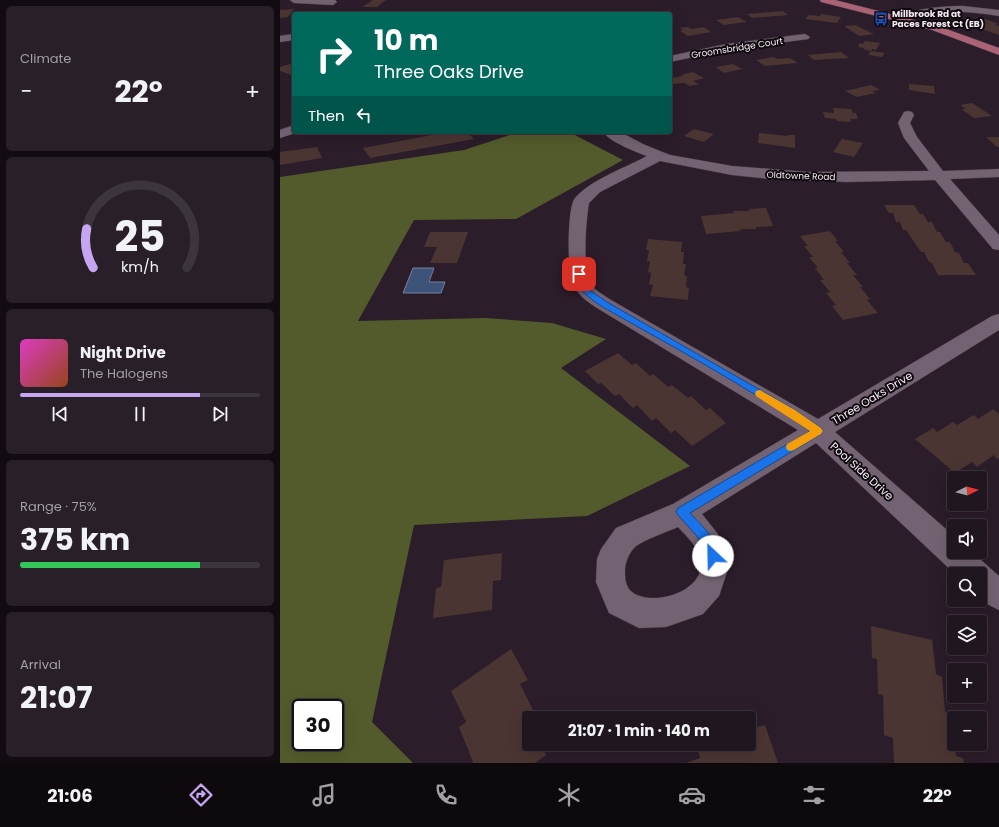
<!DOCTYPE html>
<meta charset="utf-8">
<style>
:root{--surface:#201620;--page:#281f29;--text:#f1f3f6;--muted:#a29fa5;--line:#3d353e;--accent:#c6a6f0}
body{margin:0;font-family:Poppins,sans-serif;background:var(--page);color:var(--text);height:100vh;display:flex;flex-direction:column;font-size:15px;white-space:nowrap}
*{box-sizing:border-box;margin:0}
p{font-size:13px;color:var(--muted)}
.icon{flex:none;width:22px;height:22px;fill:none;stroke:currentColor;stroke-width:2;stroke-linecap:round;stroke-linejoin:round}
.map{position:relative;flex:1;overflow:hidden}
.drawer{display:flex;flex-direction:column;gap:6px;padding:6px;background:#120c12;width:280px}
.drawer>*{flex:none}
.hud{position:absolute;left:12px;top:12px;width:380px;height:122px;border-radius:4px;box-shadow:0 4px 16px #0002,0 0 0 1px var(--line);background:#00695c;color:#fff;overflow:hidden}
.needle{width:26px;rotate:84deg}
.fabs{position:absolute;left:667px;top:471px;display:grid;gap:8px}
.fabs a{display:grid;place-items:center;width:40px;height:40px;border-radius:4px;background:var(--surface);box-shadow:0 4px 16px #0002,0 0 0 1px var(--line);font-size:20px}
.speed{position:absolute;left:12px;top:699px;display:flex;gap:8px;font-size:20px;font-weight:700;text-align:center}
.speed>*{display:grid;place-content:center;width:52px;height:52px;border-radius:50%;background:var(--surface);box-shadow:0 4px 16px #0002,0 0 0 1px var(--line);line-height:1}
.speed .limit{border:2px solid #111;border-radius:6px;background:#fff;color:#111}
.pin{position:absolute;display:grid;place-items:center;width:34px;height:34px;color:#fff;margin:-17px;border-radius:8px;box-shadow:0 2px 6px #0006}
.me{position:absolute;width:44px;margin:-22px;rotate:336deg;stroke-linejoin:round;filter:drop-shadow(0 0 3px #0008)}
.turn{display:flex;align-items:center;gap:14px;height:84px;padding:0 16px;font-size:18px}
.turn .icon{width:52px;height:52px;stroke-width:2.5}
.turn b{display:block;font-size:28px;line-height:34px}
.then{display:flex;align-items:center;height:38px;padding:0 16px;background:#0003;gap:8px;font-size:15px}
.big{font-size:30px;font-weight:700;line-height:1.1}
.drawer .widget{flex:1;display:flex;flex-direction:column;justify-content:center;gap:6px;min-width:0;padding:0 14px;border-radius:6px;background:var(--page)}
.drawer .dial{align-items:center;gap:0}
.dial svg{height:104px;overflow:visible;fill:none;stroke:var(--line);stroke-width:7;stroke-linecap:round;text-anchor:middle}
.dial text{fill:var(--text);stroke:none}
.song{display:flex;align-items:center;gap:12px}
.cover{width:48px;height:48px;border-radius:6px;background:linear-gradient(135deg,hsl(310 70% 55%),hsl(20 70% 35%))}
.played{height:4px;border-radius:2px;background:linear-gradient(90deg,var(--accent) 75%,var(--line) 75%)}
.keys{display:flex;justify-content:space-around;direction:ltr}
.heat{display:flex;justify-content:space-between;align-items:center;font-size:22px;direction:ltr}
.charge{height:6px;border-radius:3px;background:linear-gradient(90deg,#34c759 75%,var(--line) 0)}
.trip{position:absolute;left:242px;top:711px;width:234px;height:40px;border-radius:4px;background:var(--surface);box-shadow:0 4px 16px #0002,0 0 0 1px var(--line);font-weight:700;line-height:40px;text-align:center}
.menu{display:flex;height:64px;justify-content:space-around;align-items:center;background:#0d090d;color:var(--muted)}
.menu .icon{width:28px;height:28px}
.menu .on{color:var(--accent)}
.menu b{font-size:18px;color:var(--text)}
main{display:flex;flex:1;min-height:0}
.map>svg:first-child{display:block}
.forest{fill:#535b2c;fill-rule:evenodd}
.water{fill:#3e537a;stroke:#75809e}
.building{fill:#4a3532}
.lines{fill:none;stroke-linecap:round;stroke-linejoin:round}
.minor-casing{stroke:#443944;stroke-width:1}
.major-casing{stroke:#443944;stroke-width:1}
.minor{fill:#736372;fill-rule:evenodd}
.major{fill:#aa6277;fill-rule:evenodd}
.route{fill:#1a73e8;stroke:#114b97}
.slow{fill:#f59e0b}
.labels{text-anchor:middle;stroke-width:4;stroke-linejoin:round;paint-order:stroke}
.far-poi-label{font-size:9px;font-weight:bold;fill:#f4eaf3;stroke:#100a0f;text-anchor:start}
.far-street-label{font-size:9px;fill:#f4eaf3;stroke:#100a0f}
.street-label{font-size:11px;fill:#f4eaf3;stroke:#100a0f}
</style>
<main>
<section class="drawer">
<div class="widget"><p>Climate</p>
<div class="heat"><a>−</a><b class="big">22°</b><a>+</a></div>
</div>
<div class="widget dial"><svg viewBox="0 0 100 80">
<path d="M14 69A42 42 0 1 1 86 69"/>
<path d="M14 69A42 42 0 0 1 9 39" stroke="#c6a6f0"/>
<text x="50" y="56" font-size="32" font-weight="700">25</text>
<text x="50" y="72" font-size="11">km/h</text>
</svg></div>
<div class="widget">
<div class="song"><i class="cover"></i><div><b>Night Drive</b><p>The Halogens</p></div></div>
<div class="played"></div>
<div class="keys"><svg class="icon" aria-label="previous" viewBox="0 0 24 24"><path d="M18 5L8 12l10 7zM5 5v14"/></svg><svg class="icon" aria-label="pause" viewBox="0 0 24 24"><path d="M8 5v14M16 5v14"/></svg><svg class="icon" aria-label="next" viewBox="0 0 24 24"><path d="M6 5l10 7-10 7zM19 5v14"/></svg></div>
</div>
<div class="widget"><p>Range · 75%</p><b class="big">375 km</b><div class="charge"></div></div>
<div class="widget"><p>Arrival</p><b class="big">21:07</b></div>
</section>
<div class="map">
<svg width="719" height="763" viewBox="0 0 719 763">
<rect width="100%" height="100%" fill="#2b1d2a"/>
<path class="forest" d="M239 132H289L343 160 236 219 134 220 78 321 205 318 272 323 326 339 281 368 410 466 307 516 134 525 92 722 133 763H0V177L184 150ZM21 708H55V742H21Z"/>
<path class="water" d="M133 268H154L149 282H165L161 293H123Z"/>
<path class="building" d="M93 0H106L97 7H82Z
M14 9 8 17 0 18V10Z
M503 11 508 15 472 18 467 14Z
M541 14 561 17 557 23 525 19 529 15 540 16Z
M458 17 467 22 444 25 436 20Z
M705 19 719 24 714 25 719 26V35L702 29H705L702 27 696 28 682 23Z
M575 25 594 34 579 36 564 26Z
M408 27 411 29 424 27 431 32 408 36 400 31 403 30 400 28Z
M585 41 600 43 596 50 592 49 591 51 583 49 584 48 578 47 580 43 583 44Z
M591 51 605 53 602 57 588 55Z
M561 52 569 58 534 60 528 55Z
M494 57 497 59 510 58 518 63 485 66 476 60Z
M14 63V76L0 71V67Z
M453 64 462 69 444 73 436 67Z
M413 72 424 78 413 81 419 84 410 86 404 83 392 84 390 82V77L392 78 403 76 401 75Z
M629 84 654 86 655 94 629 90Z
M591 85 600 90 592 91 596 93 577 97 565 91Z
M692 103 712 116 694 118 681 109H686L680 105Z
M553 108 571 109 573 113H576L578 119H570L571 122 557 121 556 119 545 118 543 112 554 113Z
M414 129 434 134 424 142 404 136Z
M168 132H187L194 139 90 158 83 148Z
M479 133 508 136V135H515V148L478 143Z
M706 137H719V147H717Z
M562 139 583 143 574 157 553 152Z
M37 147 42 158 0 165V152Z
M604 205H634L640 214H643L648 222H652L657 232H660L666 242H670L675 252 679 253 684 263H688L696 275H658L652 263 649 262 644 252H641L626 230H623L620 222H616L613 213H609Z
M486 208 493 226 476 227V229H460L461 231 426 234 421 216 454 213 453 211H469V209Z
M550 231 558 241H555L564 252H561L570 263H567L577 275H573L583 287H580L590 299 587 300 598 313 563 320 552 306 556 305 546 293 550 292 540 280H544L535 268H538L529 257H533L524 246H528L520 236Z
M150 232H188L177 263H150L157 247H144Z
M368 239 402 242 401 252H404L403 264H406L404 275 407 276 406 287 409 288 408 300 370 296 373 285 369 284 371 273 368 272 370 261H367L369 250H366Z
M338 353 352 365 356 363 370 376 373 374 388 387 392 385 408 398 411 396 426 410 430 408 446 423 412 446 395 430 391 433 376 418 372 421 357 405 353 408 339 394 335 396 321 383 318 384 305 371Z
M713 409 719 414V458L717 459 714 455 697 467 692 462 675 473 635 439 653 428 657 432 673 422 677 425 694 415 698 419Z
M222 553 221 580 213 581 212 610 153 618 156 588 161 587 164 560Z
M591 626 652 640 656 674 662 677 665 712 672 714 676 756 683 758 684 763H614L613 738 604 735 603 695 598 694 597 659 592 658Z
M231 649 248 680 240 684 256 716 249 718V744H260L266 755 255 763H191L193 762 179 727 186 722 171 691Z
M485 725 498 763H406L420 758 418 749 436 744H469V729Z"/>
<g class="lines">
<g class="minor-casing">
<path id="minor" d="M10 0H55L57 2 53 5 14 3Z
M683 6 719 10V16C695 12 670 10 646 14 638 16 630 20 622 22L617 19C628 8 667 6 683 6Z
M14 34V40L0 42V36Z
M525 34 530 37 528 39 446 50 390 62V56L446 44Z
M628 111 632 112 634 115 630 123 637 137 663 171 719 169V177L670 179 719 235V250L713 249 655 180 566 182 490 179 452 175 380 161 320 192 309 203C306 220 302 270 311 284 315 291 324 295 331 300L538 419 712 316 719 314V330L555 432 674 536V552H692L719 576V610L709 605 700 597V574H675L536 443 422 514 441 538 445 547 449 566 439 596 423 614 386 627 359 628 329 613 316 582 317 559 321 549 336 528 393 504 518 430 317 308C308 302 299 296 293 285 287 274 287 207 295 198 312 179 345 168 367 156 356 152 330 142 323 132H340L365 145 390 155 452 166 528 172 649 171 624 138 618 123 624 112ZM398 527C408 538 421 549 421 565 421 593 371 607 352 592 345 587 345 577 345 570 345 562 350 551 356 546 366 539 387 532 398 527Z
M14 125V132H18L0 138V130Z"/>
</g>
<g class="major-casing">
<path id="major" d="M540 0H555L658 26 719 48V55L652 30 541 2Z"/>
</g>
<use href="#minor" class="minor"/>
<use href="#major" class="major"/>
</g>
<path class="route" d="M299 272 302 274 308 289 327 302 515 410 541 428 543 431 541 434 410 513C419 523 444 545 437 560L433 562 429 560 426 549 416 535 398 515 396 512 398 508 530 431C464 384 391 346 321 306 307 296 299 292 295 274Z"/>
<path class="slow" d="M480 390 515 410 541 428 543 431 541 434 514 450 511 451 507 450 506 447 507 444 530 431 476 396 475 394 476 391Z"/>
<defs>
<g id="bus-bare" transform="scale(1.08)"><path d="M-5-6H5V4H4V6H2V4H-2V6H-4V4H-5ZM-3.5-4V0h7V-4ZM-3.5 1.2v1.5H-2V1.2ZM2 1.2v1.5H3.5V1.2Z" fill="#1a4fb4" stroke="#100a0f" stroke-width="2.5" paint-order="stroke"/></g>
</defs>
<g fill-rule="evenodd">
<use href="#bus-bare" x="601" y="19"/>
</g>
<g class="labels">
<g class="far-poi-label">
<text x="612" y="17">Millbrook Rd at<tspan x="612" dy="10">Paces Forest Ct (EB)</tspan></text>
</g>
<g class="far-street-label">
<text transform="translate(457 48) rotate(-9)" y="3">Groomsbridge Court</text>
<text transform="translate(521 176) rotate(2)" y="3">Oldtowne Road</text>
</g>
<g class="street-label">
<text transform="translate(592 398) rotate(-31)" y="4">Three Oaks Drive</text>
<text transform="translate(582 471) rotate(42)" y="4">Pool Side Drive</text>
</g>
</g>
</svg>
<div class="fabs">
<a><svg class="needle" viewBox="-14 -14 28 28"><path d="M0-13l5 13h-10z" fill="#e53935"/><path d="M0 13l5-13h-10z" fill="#a29fa5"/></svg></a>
<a><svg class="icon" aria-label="sound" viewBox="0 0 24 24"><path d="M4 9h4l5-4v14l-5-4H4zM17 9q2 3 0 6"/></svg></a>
<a><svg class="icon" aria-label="search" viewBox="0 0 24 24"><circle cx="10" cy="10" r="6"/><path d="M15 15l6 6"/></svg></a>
<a><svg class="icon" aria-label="layers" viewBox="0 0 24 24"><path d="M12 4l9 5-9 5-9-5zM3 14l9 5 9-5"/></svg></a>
<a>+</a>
<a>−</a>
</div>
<div class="speed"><div class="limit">30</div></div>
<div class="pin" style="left:299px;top:274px;background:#d93025"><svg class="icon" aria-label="arrive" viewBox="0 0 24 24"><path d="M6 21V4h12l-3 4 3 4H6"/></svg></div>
<svg class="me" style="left:433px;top:556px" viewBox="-20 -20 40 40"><circle r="19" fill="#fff"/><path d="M0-13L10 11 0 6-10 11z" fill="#1a73e8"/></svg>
<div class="trip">21:07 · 1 min · 140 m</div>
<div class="hud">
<div class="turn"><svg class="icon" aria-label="right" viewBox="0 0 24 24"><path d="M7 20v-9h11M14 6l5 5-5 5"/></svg><div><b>10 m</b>Three Oaks Drive</div></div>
<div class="then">Then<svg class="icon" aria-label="left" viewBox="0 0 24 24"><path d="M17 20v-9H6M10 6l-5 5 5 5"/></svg></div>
</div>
</div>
</main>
<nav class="menu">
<b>21:06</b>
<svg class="icon on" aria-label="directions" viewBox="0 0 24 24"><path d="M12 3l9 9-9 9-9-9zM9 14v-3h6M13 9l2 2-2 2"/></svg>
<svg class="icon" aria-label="music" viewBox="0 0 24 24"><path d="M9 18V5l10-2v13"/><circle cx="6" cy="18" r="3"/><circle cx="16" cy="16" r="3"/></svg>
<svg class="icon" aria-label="phone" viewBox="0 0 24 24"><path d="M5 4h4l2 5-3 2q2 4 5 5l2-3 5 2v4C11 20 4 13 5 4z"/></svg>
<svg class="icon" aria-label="climate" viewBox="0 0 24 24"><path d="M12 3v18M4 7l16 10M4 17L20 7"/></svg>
<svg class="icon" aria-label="car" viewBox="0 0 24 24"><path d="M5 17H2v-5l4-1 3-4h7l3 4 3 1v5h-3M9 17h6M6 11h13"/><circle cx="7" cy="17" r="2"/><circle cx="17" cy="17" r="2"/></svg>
<svg class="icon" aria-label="filters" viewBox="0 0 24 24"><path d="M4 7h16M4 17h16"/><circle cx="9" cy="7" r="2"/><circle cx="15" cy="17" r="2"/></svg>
<b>22°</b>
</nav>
